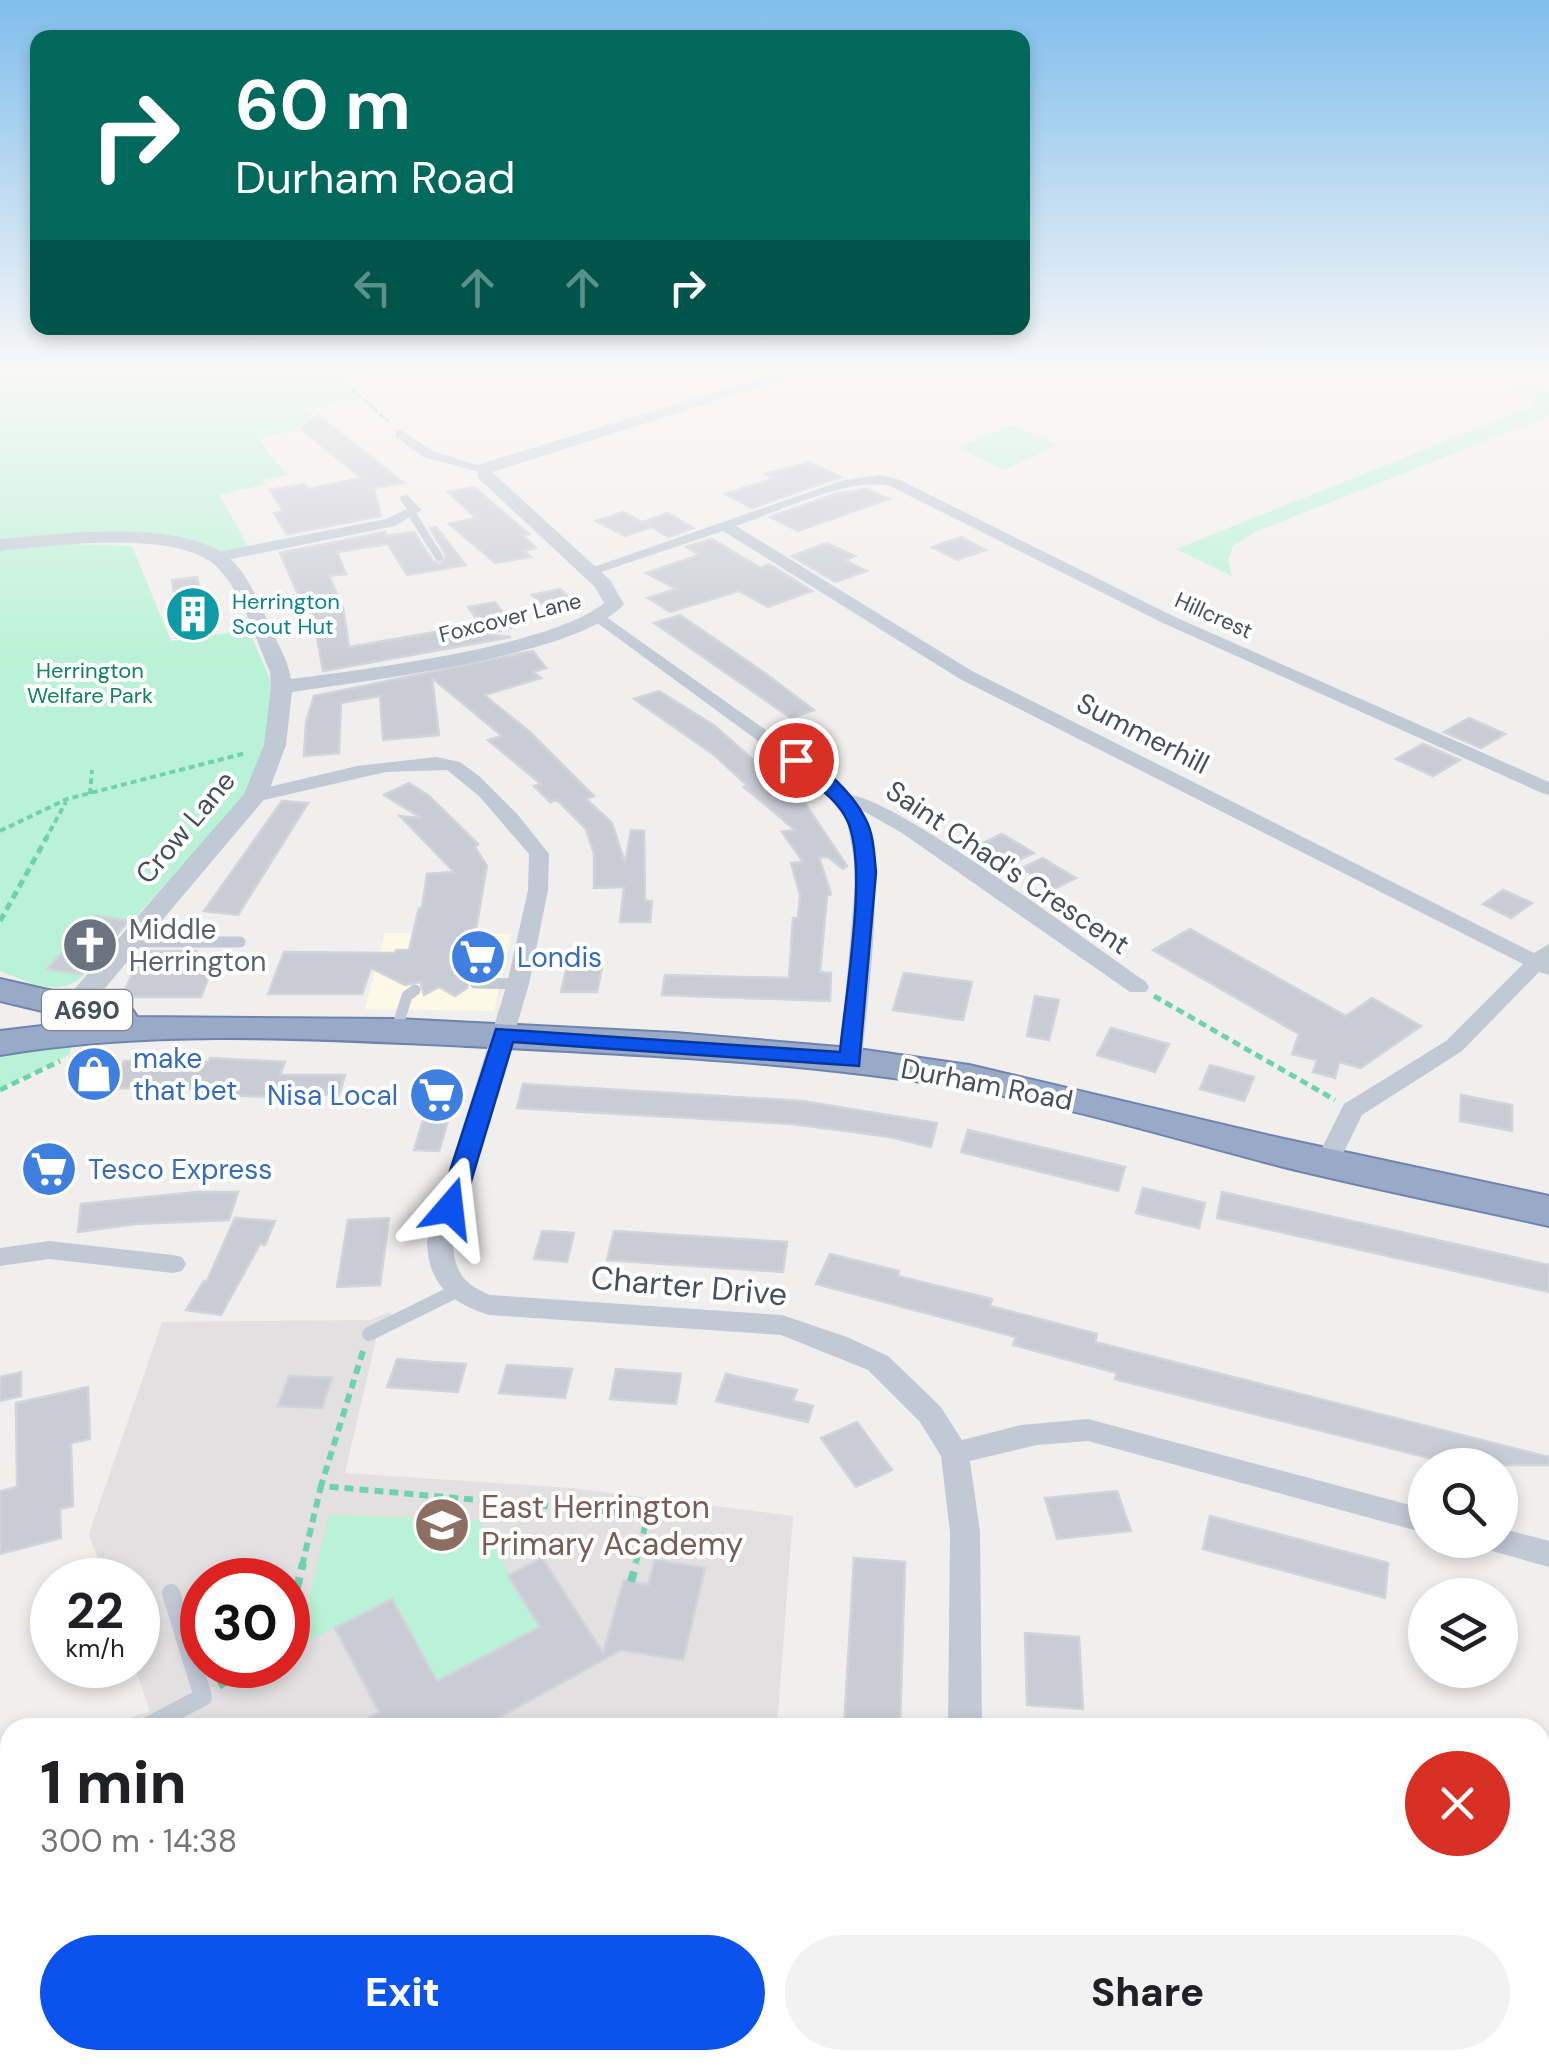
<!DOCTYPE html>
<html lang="en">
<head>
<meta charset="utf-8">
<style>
  :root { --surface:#fff; --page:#f2f2f2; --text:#202124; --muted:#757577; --accent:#0c53ed }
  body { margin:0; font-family:"DM Sans",sans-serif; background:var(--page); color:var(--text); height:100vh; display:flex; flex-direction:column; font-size:38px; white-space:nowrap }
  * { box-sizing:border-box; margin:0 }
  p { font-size:32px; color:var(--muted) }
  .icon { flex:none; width:55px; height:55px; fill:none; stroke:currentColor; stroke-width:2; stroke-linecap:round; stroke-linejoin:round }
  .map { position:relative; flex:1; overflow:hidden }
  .side { position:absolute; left:0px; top:1718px; width:1550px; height:352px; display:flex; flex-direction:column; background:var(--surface); border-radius:30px 30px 0 0; box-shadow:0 5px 15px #0003 }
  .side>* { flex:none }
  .top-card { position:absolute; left:30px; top:30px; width:1000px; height:305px; border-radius:20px; box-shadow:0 5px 15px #0003; background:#00695c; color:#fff; overflow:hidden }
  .controls { position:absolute; left:1408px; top:1448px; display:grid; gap:20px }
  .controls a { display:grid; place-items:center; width:110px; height:110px; border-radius:50%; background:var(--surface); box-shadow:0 5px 15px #0003; font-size:50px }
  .speed { position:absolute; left:30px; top:1558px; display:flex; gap:20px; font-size:50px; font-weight:700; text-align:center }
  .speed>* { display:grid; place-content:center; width:130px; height:130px; border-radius:50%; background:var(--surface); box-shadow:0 5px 15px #0003; line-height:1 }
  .speed small { font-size:25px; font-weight:400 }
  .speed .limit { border:15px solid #d22; background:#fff; color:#111 }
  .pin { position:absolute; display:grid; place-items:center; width:85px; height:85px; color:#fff; margin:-42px; border:5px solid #fff; border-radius:50%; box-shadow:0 2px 10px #0007 }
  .me { position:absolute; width:110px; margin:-55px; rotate:17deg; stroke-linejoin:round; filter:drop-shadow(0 0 8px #0008) }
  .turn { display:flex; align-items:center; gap:35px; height:210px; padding:0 40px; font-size:45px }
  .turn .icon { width:130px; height:130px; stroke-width:2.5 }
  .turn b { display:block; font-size:70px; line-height:85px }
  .lanes { display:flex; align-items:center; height:95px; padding:0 40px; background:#0003; justify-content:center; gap:50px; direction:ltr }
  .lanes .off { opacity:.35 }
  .round { display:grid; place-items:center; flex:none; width:105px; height:105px; border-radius:52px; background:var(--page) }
  .headline { display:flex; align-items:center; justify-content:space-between; height:170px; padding:0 40px }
  h1 { font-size:60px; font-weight:800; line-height:75px }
  .button { display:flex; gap:20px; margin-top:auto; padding:20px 40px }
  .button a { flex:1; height:115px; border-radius:60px; background:var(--accent); color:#fff; font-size:40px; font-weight:800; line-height:115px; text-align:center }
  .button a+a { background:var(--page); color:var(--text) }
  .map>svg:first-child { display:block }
  .commercial { fill:#fdf9e6 }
  .education { fill:#e2e0e0; fill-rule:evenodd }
  .green { fill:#b9f2d6 }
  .building { fill:#caccd5; stroke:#d2d3db; stroke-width:2.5 }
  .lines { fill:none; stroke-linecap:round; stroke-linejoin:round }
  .trunk-casing { stroke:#6e84ad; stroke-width:4 }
  .path-far4 { stroke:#6fd2ae; stroke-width:2.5; stroke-dasharray:5 2.5; stroke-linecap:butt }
  .path-far3 { stroke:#6fd2ae; stroke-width:4; stroke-dasharray:6 4; stroke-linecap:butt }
  .path-far2 { stroke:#6fd2ae; stroke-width:5; stroke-dasharray:8 5; stroke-linecap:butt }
  .path-far1 { stroke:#6fd2ae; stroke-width:6; stroke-dasharray:9 6; stroke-linecap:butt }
  .path { stroke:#6fd2ae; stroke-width:8; stroke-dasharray:11 8; stroke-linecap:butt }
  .service-far3 { stroke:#c1c9d5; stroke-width:8 }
  .service-far2 { stroke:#c1c9d5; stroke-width:11 }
  .service-far1 { stroke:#c1c9d5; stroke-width:14 }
  .service { stroke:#c1c9d5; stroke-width:18 }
  .minor { fill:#c1c9d5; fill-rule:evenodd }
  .tertiary { fill:#c1c9d5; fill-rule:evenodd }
  .trunk { fill:#98aac8; fill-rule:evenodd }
  .route { fill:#0c53ed; stroke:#08369a; stroke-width:2.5 }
  .labels { text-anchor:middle; stroke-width:8; stroke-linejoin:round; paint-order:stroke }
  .far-culture-label { font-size:22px; fill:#0d838f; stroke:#fff; text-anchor:start }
  .far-street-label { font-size:22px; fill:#454f5d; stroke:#fff }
  .far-park-label { font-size:22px; fill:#108458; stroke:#fff }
  .shield { fill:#fff; stroke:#7d848e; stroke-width:2.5 }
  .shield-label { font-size:25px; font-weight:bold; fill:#454f5d }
  .street-label { font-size:28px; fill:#454f5d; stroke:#fff }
  .worship-label { font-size:28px; fill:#5b616d; stroke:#fff; text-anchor:start }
  .shop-label { font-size:28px; fill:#366cbe; stroke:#fff; text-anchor:start }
  .near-street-label { font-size:32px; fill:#454f5d; stroke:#fff }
  .near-education-label { font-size:32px; fill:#785e54; stroke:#fff; text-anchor:start }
</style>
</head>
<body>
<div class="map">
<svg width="1549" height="2069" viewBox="0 0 1549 2069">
  <rect width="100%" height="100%" fill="#f1efee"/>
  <path class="commercial" d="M385 933 511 934 494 1011 365 1009Z"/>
  <g class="education">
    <path d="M390 1312 395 1319 377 1335 345 1473 571 1488 793 1516 777 1727H103L150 1711 134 1665H138V1580H105L89 1534 162 1322 369 1320ZM202 1580H288V1665H202Z"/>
    <path d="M10 1759V2060H751V2069H0V1763Z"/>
  </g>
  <g class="green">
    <path d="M0 374H335L362 398 307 409 313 417 292 431 262 437 261 443 287 475 263 480 267 484 220 495 249 549 217 557 151 541 0 545Z"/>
    <path d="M1526 385 1549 392V416L1255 532 1233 546 1228 560 1232 576 1176 549 1531 407 1532 400 1514 389Z"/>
    <path d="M1012 425 1057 445 1005 470 957 448Z"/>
    <path d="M70 544 132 546 171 641 249 630 274 689 266 746 250 790 132 921 96 916 48 968 84 975C59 999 29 982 0 971V550Z"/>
    <path d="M73 1041 69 1055 0 1089V1056L18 1049Z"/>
    <path d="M329 1515 479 1520 540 1627 437 1681 392 1599 297 1647Z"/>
    <path d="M225 2060H481L485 2069H209Z"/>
  </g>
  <g class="building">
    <path d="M318 415 404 483 374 488 381 516 287 534 274 513 283 511 270 490 304 484 309 489 361 478 301 429Z"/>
    <path d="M808 462 841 477 752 508 725 494 774 478 765 474Z"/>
    <path d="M474 487 529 534 523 535 536 548 524 551 531 557 495 563 449 524 476 518 448 492Z"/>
    <path d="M866 489 889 499 798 531 770 517 835 494Z"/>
    <path d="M623 512 652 527 625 536 596 521Z"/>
    <path d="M668 513 693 528 669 537 643 522Z"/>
    <path d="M436 527 466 565 407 575 388 544 337 552 346 574 329 576 343 607 349 647 447 630 511 637 323 671 312 609 305 611 280 553 385 532 386 536 414 532 433 561 440 564 446 556 430 528Z"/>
    <path d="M961 537 986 550 957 560 932 547Z"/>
    <path d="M712 539 761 568 769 564 812 591 768 607 739 591 670 612 648 598 676 589 646 573 699 555 686 547Z"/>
    <path d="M826 543 855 556 845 560 867 571 835 582 792 556Z"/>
    <path d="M197 577 201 595 206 594 212 629 180 634 172 580Z"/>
    <path d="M560 589 582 609 556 616 532 595Z"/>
    <path d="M495 602 514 627 488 634 468 607Z"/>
    <path d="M680 615 766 674 814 710 791 718 654 623Z"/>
    <path d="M533 651 546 668 533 672 541 678 484 695 530 732 594 796 586 799 612 823 625 863 631 830 644 831 645 901H652L650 922H620L624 887 594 888V854L586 829 557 800 550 802 534 786 541 784 488 740 502 736 432 678 439 735 383 740 380 696 341 703 339 753 304 756 306 722 314 696Z"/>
    <path d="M659 691 715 726 775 779 798 793 847 866 843 869 828 857H819L831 894 827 896 820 972 831 973 830 1001 662 995 665 975 789 978 793 918H798L800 895 791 863 803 862 782 832 795 830 744 787 748 786 714 755 634 699Z"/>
    <path d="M1469 718 1505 734 1481 748 1444 732Z"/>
    <path d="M1423 744 1460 760 1433 776 1396 759Z"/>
    <path d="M409 783 429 796 478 844 475 847 487 866 472 952H491L487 974 470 975 467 988 455 996 439 987 424 995 420 982 405 985 371 968 362 994H268L284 952 395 953 396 950H409L419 908H422L427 874 454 872 400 816 421 818 384 795Z"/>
    <path d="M282 801 308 803 238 915 204 911Z"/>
    <path d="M1002 834 1034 853 1012 863 981 844Z"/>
    <path d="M1043 858 1059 868 1076 878 1054 889 1022 868Z"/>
    <path d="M1503 890 1532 903 1511 918 1483 904Z"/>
    <path d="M96 916 129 921 82 974 47 969Z"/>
    <path d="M1190 929 1346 1016 1372 998 1421 1026 1361 1068 1339 1062 1335 1078 1313 1072 1317 1060 1292 1054 1299 1034 1153 950Z"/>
    <path d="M142 951H196L189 969H212L201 997H122Z"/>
    <path d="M567 966 602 967 597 992H561Z"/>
    <path d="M904 973 972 982 963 1020 893 1010Z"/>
    <path d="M1035 996 1059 1000 1049 1040 1027 1036Z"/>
    <path d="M1111 1028 1169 1044 1155 1072 1097 1055Z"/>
    <path d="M210 1058 285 1062 280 1075H345L339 1095 272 1094 271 1097 194 1094 196 1089 112 1088 124 1061 208 1062Z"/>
    <path d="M1210 1065 1254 1077 1244 1101 1200 1089Z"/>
    <path d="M429 1077H455L443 1113H418Z"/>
    <path d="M523 1084 802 1101 937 1123 931 1147 890 1137 793 1124 517 1108Z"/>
    <path d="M1461 1095 1512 1105V1131L1460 1121Z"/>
    <path d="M425 1114H450L439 1151 414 1150Z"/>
    <path d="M968 1130 1125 1167 1118 1191 961 1152Z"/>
    <path d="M1143 1188 1205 1203 1199 1228 1136 1213Z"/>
    <path d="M197 1192H238L229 1220 135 1224 78 1232 81 1204Z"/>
    <path d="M1222 1192 1549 1265V1292L1217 1218Z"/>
    <path d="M235 1218 275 1221 265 1245 260 1244 221 1315 186 1310 204 1281H207Z"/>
    <path d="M389 1218 380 1285 337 1287 348 1220Z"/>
    <path d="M542 1231 574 1233 567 1262 534 1259Z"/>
    <path d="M614 1231 787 1242 783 1272 607 1260Z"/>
    <path d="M830 1254 899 1271 897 1276 992 1299 990 1306 1097 1334 1095 1342 1549 1457V1465H1457L1115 1379 1117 1373 1013 1345 1016 1337 816 1284Z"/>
    <path d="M397 1359 432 1362 466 1364 458 1392 387 1387Z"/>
    <path d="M507 1365 572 1369 565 1398 499 1393Z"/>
    <path d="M616 1369 681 1374 676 1404 610 1399Z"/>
    <path d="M21 1372V1396L0 1401V1377Z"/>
    <path d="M726 1374 797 1390 793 1401 813 1406 808 1422 716 1401Z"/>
    <path d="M289 1376 332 1378 322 1408 278 1406Z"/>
    <path d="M88 1387 90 1439 71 1443 73 1506 60 1509 61 1538 0 1554V1491L17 1487 16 1403Z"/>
    <path d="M857 1422 892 1470 856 1487 821 1438Z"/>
    <path d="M1117 1491 1131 1531 1057 1539 1045 1498Z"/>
    <path d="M1210 1516 1388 1563 1385 1598 1203 1549Z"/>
    <path d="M542 1558 603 1653 624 1580 648 1585 655 1560 705 1568 683 1660 621 1650 480 1728H351L379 1712 335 1628 392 1599 437 1681 540 1627 508 1576Z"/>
    <path d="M854 1558 905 1562 900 1728H844Z"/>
    <path d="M1025 1633 1079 1637 1083 1709 1027 1705Z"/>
  </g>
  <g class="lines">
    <g class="trunk-casing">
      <path id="trunk" d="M0 979 132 1009 137 1017 396 1019 675 1033 851 1048 969 1065 1284 1139 1549 1196V1226C1459 1206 1369 1188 1280 1166 1176 1139 1072 1107 966 1089 795 1060 621 1054 448 1045 300 1038 147 1030 0 1055V1031L84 1021 0 1001Z"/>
    </g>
    <path class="path-far4" d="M335 374 389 422"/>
    <g class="path-far3">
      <path d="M90 794 92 770"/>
      <path d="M0 831 67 799 246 753"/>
      <path d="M45 840 66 802"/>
    </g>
    <g class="path-far2">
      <path d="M0 921 47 837"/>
      <path d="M1154 996 1335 1100"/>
      <path d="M0 1090 60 1061"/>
    </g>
    <g class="path-far1">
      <path d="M363 1351 321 1486 648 1515 635 1566"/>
      <path d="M302 1566 321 1486"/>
    </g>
    <g class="path">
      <path d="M631 1582 636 1563"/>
      <path d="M288 1625 303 1563"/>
      <path d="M219 1686 249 1665"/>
      <path d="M0 1869 10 1874"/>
      <path d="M0 1942 10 1934"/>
    </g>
    <path class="service-far3" d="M412 514 439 557"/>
    <g class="service-far2">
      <path d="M133 942H240"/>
      <path d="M475 983 518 984"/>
      <path d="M396 1031 407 996 415 990"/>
    </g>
    <path class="service-far1" d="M369 1334 456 1291"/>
    <g class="service">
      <path d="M144 1728 203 1697 171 1593"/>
      <path d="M0 1816 10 1811"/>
    </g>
    <g class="minor">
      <path d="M401 430 433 451 490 469 483 473 423 457 396 437V431Z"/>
      <path d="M880 475 900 480 1175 617 1549 782V795L1542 793 1163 623 890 486C851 476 775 513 736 526L972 671 1534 953 1549 944V975L1539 972 1462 1051 1362 1115 1336 1168H1318L1315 1162 1344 1104 1446 1041 1523 964 960 679 723 531 595 574 582 571 844 480Z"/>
      <path d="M406 494 422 510 395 526 217 562 209 557 217 552 386 519 407 509 399 498Z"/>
      <path d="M602 614 835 779 848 795C893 795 1096 948 1146 982L1149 987 1146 992H1130L902 833 858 808C891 848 866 1005 862 1060L851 1067 843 1065 840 1060 856 872 847 820 821 787 596 622 594 619Z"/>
      <path d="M436 757 460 762 479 776 519 816 549 854 548 890 529 984 453 1242C454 1271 463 1284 490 1295L782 1315 847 1337 888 1356 940 1406 962 1440 1021 1425 1088 1419 1425 1509V1533L1088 1441 1037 1445 970 1461 980 1532 982 1728H948L950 1532 941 1456 920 1422 868 1370 781 1335 489 1315C451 1303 428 1284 427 1242L507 984 528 890 529 854 479 796 447 770 386 772 255 802 246 796 248 792 357 766Z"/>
      <path d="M49 1241 173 1255 182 1257 186 1264 182 1271 173 1273 49 1259 0 1266V1248Z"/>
      <path d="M1500 1528 1549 1541V1567L1485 1549 1481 1540H1500Z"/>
      <path d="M1540 1880 1549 1884V1927L1540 1923Z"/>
      <rect x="944" y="2060" width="38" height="9"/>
    </g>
    <path class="tertiary" d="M775 374H800L492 472 610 580 624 604C580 656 363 681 292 692L286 745 267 796 84 1013H64L61 1007 64 1001 244 794 264 745 271 687 270 672C255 639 244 595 218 568 179 528 53 546 0 551V539C59 534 179 518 228 557 247 572 258 601 268 622 276 640 288 660 291 679 365 669 550 647 604 603L595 587 478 478 477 465Z"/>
    <use href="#trunk" class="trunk"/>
  </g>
  <linearGradient id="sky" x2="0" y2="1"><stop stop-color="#80beec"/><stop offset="0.56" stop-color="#f9f8f7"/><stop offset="1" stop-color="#f9f8f7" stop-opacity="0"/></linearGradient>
  <rect width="1549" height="664" fill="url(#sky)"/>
  <path class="route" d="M796 754C822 763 852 793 865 818 874 834 874 855 876 872L859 1066 513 1042 463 1208 459 1214H442L438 1208 496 1029 840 1052C845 998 869 865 847 820 834 793 805 781 786 760Z"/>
  <defs>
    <g id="building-disc" transform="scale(2.875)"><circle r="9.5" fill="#0f9aa8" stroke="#fff"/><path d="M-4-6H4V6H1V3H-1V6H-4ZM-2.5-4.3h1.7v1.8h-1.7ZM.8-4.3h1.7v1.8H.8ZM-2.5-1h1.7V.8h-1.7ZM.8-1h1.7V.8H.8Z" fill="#fff"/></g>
    <g id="church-disc" transform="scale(2.875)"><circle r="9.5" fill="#6b7280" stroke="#fff"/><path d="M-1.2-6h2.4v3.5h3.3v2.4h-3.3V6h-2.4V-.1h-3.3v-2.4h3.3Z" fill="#fff"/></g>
    <g id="supermarket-disc" transform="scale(2.875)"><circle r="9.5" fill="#3f7fe0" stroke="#fff"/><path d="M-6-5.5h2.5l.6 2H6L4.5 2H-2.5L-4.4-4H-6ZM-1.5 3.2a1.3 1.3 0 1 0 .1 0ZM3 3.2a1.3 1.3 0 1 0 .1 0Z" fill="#fff"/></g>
    <g id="shop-disc" transform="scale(2.875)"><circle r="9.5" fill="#3f7fe0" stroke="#fff"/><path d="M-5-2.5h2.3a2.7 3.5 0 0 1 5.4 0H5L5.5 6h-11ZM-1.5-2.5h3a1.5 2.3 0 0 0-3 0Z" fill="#fff"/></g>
    <g id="school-disc" transform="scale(2.875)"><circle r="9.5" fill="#8d6e63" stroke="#fff"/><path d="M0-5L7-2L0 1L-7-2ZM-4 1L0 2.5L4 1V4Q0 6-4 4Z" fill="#fff"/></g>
  </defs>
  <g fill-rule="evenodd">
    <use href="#building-disc" x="193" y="614"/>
    <use href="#church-disc" x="90" y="945"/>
    <use href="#supermarket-disc" x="478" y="957"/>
    <use href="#shop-disc" x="94" y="1074"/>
    <use href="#supermarket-disc" x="437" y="1095"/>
    <use href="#supermarket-disc" x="49" y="1169"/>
    <use href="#school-disc" x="442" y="1525"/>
  </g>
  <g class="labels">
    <g class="far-culture-label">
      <text x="232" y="609">Herrington<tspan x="232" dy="25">Scout Hut</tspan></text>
    </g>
    <g class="far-street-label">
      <text transform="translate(1214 615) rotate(24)" y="8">Hillcrest</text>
      <text transform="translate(510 617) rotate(-14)" y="8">Foxcover Lane</text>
    </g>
    <g class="far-park-label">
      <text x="90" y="678">Herrington<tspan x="90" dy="25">Welfare Park</tspan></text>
    </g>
    <rect class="shield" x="42" y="990" width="90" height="40" rx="8"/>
    <g class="shield-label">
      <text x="87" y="1019">A690</text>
    </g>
    <g class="street-label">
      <text transform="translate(1143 733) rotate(27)" y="10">Summerhill</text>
      <text transform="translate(185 827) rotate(-50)" y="10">Crow Lane</text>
      <text transform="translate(1008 867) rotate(34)" y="10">Saint Chad's Crescent</text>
      <text transform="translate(987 1084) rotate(11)" y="10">Durham Road</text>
    </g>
    <g class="worship-label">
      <text x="129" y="939">Middle<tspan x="129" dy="32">Herrington</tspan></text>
    </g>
    <g class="shop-label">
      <text x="517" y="967">Londis</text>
      <text x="133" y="1068">make<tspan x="133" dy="32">that bet</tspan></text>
      <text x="398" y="1105" text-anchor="end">Nisa Local</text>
      <text x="88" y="1179">Tesco Express</text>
    </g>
    <g class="near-street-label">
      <text transform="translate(689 1286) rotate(5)" y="11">Charter Drive</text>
    </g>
    <g class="near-education-label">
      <text x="481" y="1518">East Herrington<tspan x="481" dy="37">Primary Academy</tspan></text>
    </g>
  </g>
</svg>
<div class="controls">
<a><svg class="icon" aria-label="search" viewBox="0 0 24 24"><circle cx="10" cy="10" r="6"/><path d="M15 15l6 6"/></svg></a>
<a><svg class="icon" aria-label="layers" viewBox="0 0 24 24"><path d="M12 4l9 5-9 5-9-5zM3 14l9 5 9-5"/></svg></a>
</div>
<div class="speed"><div>22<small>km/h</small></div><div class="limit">30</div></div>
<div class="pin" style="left:796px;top:760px;background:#d93025"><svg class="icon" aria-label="arrive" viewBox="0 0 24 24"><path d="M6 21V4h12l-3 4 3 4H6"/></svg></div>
<svg class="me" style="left:450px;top:1208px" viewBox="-20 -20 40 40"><path d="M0-17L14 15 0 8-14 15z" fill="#0c53ed" stroke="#fff" stroke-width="4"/></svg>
<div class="top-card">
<div class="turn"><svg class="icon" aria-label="right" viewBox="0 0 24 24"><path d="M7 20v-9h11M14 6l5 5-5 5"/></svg><div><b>60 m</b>Durham Road</div></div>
<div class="lanes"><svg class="icon off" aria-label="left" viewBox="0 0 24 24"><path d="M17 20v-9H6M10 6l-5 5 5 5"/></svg><svg class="icon off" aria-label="ahead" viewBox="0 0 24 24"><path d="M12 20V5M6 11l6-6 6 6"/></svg><svg class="icon off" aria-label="ahead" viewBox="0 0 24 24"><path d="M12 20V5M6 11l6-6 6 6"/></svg><svg class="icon" aria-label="right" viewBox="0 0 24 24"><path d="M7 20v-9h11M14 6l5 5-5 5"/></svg></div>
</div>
<section class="side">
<div class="headline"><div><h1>1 min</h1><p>300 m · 14:38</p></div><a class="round" style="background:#d93025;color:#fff"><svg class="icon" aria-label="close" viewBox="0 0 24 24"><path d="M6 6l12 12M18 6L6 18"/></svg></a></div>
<div class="button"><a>Exit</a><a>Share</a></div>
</section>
</div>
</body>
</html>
